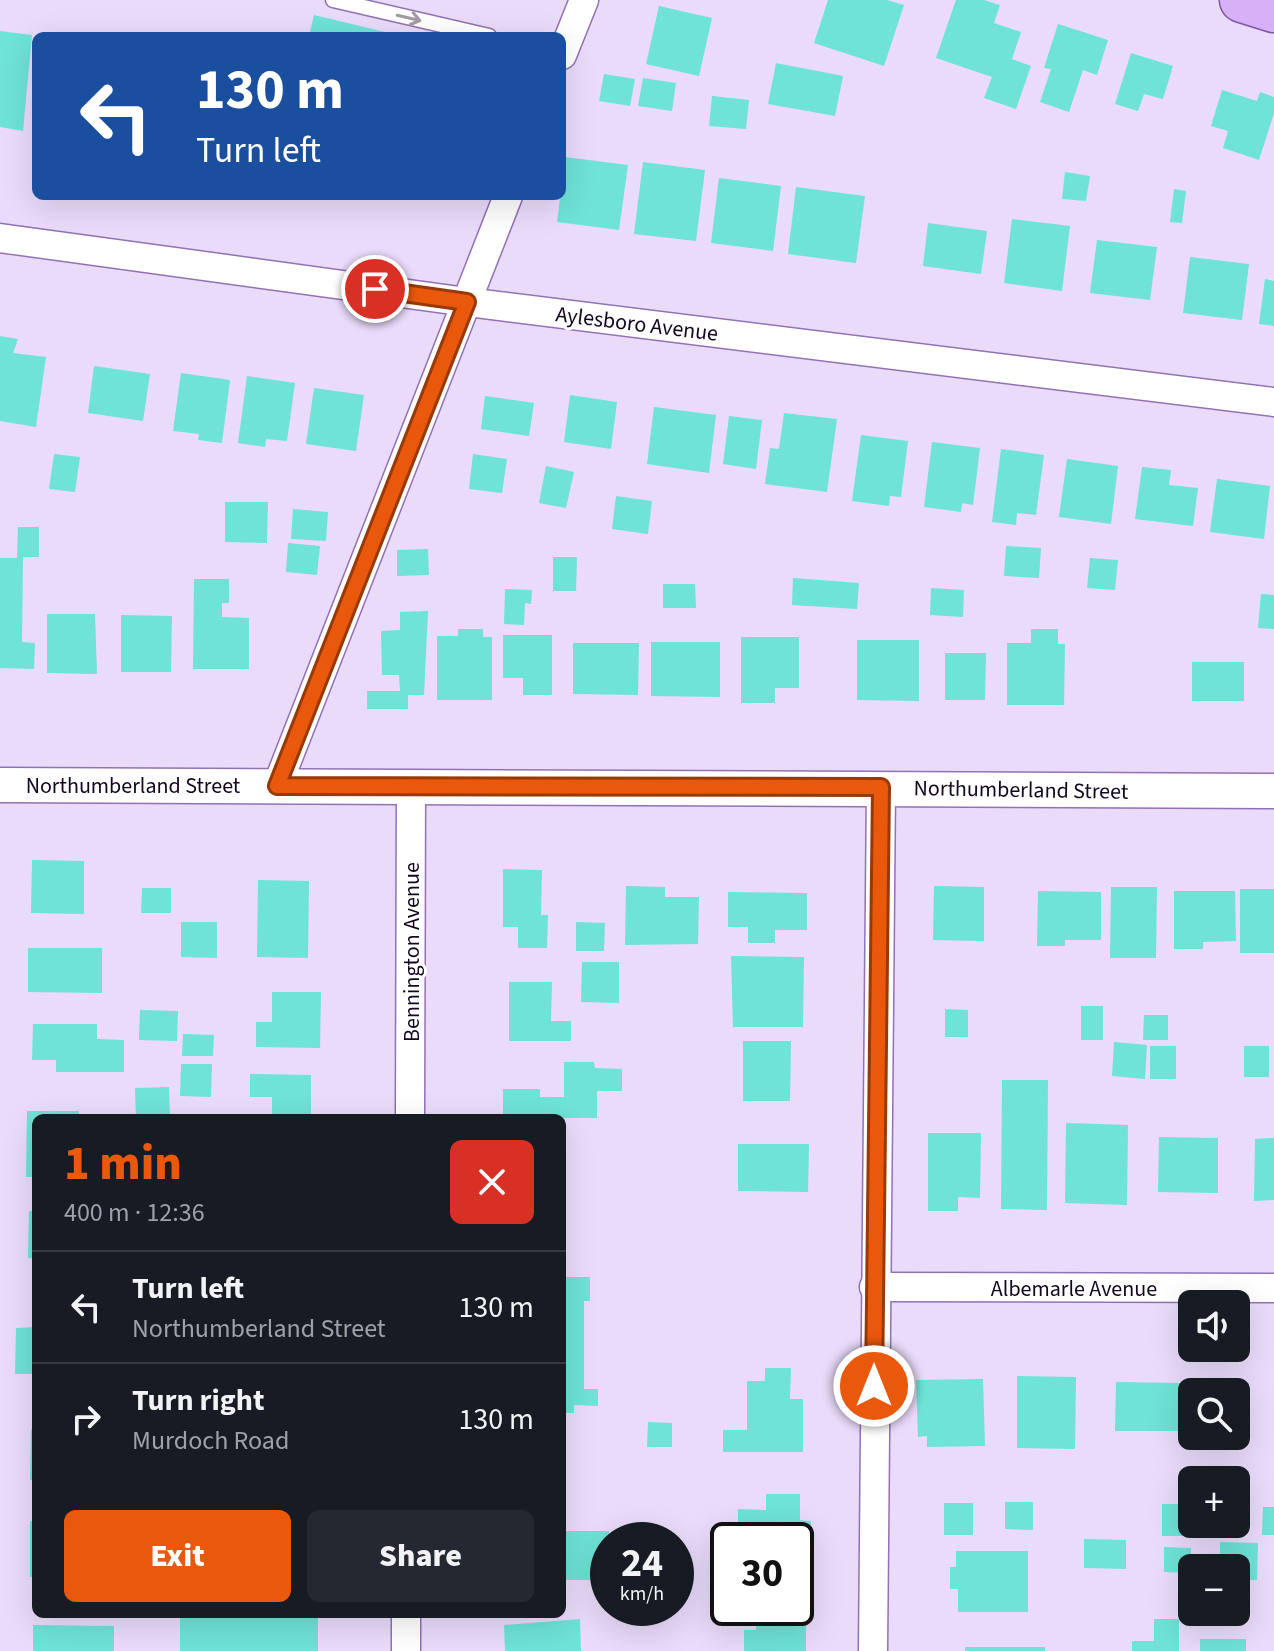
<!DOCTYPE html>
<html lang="en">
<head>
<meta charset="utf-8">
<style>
  :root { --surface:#171b24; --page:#242831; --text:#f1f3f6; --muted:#9ea1a6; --line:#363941; --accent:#ea580c }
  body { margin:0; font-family:"Source Sans 3",sans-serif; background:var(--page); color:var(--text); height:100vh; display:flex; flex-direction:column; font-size:30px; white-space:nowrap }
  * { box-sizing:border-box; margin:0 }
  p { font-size:26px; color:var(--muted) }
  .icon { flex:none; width:44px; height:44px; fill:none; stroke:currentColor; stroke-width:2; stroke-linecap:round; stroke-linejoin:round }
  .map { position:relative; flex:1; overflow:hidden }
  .panel { position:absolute; left:32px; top:1114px; width:534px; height:504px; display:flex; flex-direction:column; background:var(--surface); border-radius:12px; box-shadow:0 8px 32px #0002 }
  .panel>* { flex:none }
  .hud { position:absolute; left:32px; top:32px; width:534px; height:168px; border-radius:12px; box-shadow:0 8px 32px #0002; background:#1a4fa0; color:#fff; overflow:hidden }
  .buttons { position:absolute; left:1178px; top:1290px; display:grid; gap:16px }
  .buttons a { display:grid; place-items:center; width:72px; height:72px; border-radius:12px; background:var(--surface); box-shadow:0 8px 32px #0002; font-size:40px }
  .speed { position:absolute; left:590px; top:1522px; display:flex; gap:16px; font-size:40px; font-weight:700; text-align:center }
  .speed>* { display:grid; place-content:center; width:104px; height:104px; border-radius:50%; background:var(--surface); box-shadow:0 8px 32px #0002; line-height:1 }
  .speed small { font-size:20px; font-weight:400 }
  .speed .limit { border:4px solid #111; border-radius:12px; background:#fff; color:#111 }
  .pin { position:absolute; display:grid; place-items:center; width:68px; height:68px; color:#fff; margin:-34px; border:4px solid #fff; border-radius:50%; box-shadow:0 2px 8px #0007 }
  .me { position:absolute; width:88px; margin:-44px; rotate:0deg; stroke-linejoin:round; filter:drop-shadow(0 0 6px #0008) }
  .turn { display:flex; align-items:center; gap:28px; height:168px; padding:0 32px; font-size:36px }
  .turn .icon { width:104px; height:104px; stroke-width:2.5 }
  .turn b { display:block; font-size:56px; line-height:68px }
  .round { display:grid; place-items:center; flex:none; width:84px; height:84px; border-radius:12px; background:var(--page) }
  .overview { display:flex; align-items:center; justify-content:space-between; height:136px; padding:0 32px }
  h1 { font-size:48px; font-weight:800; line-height:60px; color:var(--accent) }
  .primary-button { display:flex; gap:16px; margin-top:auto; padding:16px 32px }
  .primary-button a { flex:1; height:92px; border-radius:12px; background:var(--accent); color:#fff; font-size:32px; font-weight:800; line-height:92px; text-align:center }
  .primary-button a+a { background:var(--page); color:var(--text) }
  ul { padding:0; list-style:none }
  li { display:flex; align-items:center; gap:24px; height:112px; padding:0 32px; border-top:2px solid var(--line) }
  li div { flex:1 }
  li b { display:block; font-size:30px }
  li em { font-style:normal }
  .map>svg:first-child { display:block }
  .building { fill:#6ee3d6 }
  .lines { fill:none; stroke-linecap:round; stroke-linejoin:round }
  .service-casing { stroke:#9271b6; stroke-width:17 }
  .minor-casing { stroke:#9271b6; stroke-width:31 }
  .tertiary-casing { stroke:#9271b6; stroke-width:37 }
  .primary-casing { stroke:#7f55a8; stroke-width:47 }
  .service { stroke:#fff; stroke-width:14 }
  .minor { stroke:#fff; stroke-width:28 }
  .tertiary { stroke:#fff; stroke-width:34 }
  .primary { stroke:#d5b2f7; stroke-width:44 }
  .oneway { stroke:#a19ba5 }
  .route-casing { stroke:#983908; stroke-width:20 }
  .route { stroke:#ea580c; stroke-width:14 }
  .labels { text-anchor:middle; stroke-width:6; stroke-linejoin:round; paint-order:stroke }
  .street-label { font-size:22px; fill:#13061f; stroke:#fff }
</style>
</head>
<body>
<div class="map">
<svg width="1274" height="1651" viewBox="0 0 1274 1651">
  <rect width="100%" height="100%" fill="#e9dbf9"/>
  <g class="building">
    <path d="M828 0H887L904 5 884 66 814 43Z"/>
    <path d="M956 0H984L1000 5 994 23 1021 32 1012 59 1031 66 1016 109 984 98 992 77 936 58Z"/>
    <path d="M659 6 712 18 699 76 646 64Z"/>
    <path d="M314 15 389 33V36H309Z"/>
    <path d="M1058 24 1108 40 1097 75 1083 70 1069 112 1040 102 1051 69 1044 68Z"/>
    <path d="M0 31 32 35 23 131 0 127Z"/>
    <path d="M1131 53 1173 66 1163 99 1144 94 1138 111 1115 104Z"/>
    <path d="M776 63 843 76 835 116 768 104Z"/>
    <path d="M604 74 635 79 630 106 599 101Z"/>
    <path d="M643 78 676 83 672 111 638 106Z"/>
    <path d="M1222 90 1257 101 1260 92 1274 97V113L1259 160 1223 148 1228 131 1211 126Z"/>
    <path d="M712 96 749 100 746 129 709 126Z"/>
    <path d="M565 157 628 165 619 230 557 222Z"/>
    <path d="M643 162 705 170 696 241 634 234Z"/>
    <path d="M1065 172 1090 176 1086 201 1062 199Z"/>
    <path d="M719 178 781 186 773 251 711 243Z"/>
    <path d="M796 187 865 196 856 263 788 254Z"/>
    <path d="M1174 189 1186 191 1182 223 1170 222Z"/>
    <path d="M1012 219 1070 226 1062 291 1004 283Z"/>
    <path d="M928 223 987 231 981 274 923 266Z"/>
    <path d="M1097 240 1157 247 1150 300 1090 293Z"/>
    <path d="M1190 257 1249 264 1242 320 1183 313Z"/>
    <path d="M1265 279 1274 281V326L1259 324Z"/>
    <path d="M0 336 18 339 13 353 46 357 36 427 0 421Z"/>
    <path d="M94 366 150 374 143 421 88 413Z"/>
    <path d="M181 373 230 380 222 443 198 440 199 434 173 431Z"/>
    <path d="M247 376 295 383 287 441 266 439 265 447 238 443Z"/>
    <path d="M314 388 364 395 356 451 306 444Z"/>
    <path d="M570 395 617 402 611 449 564 442Z"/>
    <path d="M485 396 534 403 529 436 481 429Z"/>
    <path d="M654 407 716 415 709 473 647 464Z"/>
    <path d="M784 413 837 419 827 492 765 484 770 448 779 449Z"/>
    <path d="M729 416 762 420 756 469 723 464Z"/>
    <path d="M861 435 908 441 901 497 890 496 889 506 852 501Z"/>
    <path d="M932 442 980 448 973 505 962 503 961 512 924 507Z"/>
    <path d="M1001 449 1044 455 1036 515 1017 513 1016 525 992 522Z"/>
    <path d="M54 454 80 457 75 492 49 489Z"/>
    <path d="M473 454 507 459 502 493 469 489Z"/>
    <path d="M1067 459 1118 466 1111 524 1059 517Z"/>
    <path d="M546 466 574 472 566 508 539 503Z"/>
    <path d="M1142 467 1171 470 1169 485 1198 488 1193 526 1135 519Z"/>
    <path d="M1217 479 1270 486 1264 539 1210 532Z"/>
    <path d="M616 496 652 501 648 534 612 529Z"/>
    <path d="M225 502H268L267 543 225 542Z"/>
    <path d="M293 509 328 512 326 541 291 539Z"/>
    <path d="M18 527H39V557H23L22 642 35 643 34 669 0 668V558H17Z"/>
    <path d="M288 543 320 546 317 575 286 572Z"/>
    <path d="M1006 546 1041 548 1039 578 1004 576Z"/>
    <path d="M428 549 429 575 397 576V550Z"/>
    <path d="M553 557H577L576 591H553Z"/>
    <path d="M1090 558 1118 560 1115 590 1087 588Z"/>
    <path d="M793 578 859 583 857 609 792 605Z"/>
    <path d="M194 579H229V603H222V617L249 618V669H193Z"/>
    <path d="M663 584H695L696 608H663Z"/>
    <path d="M931 588 964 590 963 617 930 615Z"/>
    <path d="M505 589 532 590 531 604 525 603 524 625 504 624Z"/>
    <path d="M1261 594 1274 595V629L1258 628Z"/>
    <path d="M428 611 424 695H408V709H367V691H400L399 675H382L381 631 400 630V612Z"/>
    <path d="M47 614H95L97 674 47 673Z"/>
    <path d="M121 615 172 616 171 672H121Z"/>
    <path d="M458 629H483V637H492V700H437V636H458Z"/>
    <path d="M1031 629H1058V644H1065L1064 705H1007V643H1031Z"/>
    <path d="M503 635H552V695H523V678H503Z"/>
    <path d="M741 637H799V688H775V703H741Z"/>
    <path d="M857 640H919V701L857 700Z"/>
    <path d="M651 642H720V697L651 696Z"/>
    <path d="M573 643H639L638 695 573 694Z"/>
    <path d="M945 653H986L985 700H945Z"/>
    <rect x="1192" y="662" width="52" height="39"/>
    <path d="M32 860 84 861V914L31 913Z"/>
    <path d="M503 869 542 870 541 915H548L547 948H518V927H503Z"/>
    <path d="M258 880 309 881 308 958 257 957Z"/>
    <path d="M626 886 665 887V897H699L698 944 625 945Z"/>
    <path d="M934 886 984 887V941L933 940Z"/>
    <path d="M1111 887H1157L1156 958H1110Z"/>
    <path d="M142 888H171V913H141Z"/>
    <rect x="1240" y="889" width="34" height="64"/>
    <path d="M1038 891 1101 892V940H1065V946H1037Z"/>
    <path d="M1174 891H1235L1236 941 1203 942V949H1174Z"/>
    <path d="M728 892 807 893V930H775V943H748V927H728Z"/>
    <path d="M181 922H217V958L181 957Z"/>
    <path d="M576 922 605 923 604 951H576Z"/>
    <path d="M28 948H102V993L28 992Z"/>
    <path d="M731 956 804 957 803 1027H733Z"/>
    <path d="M582 962H619V1003L581 1002Z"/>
    <path d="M509 982H552L551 1021H571V1041H509Z"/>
    <path d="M272 992H321L320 1048 256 1047V1022H272Z"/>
    <rect x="1081" y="1006" width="22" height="34"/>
    <path d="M945 1009 968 1010V1037H945Z"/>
    <path d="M140 1010 178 1011 177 1041 139 1040Z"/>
    <path d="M1144 1015H1168V1040H1143Z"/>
    <path d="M33 1024H97V1039L124 1040V1072H56V1060H32Z"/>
    <path d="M183 1034 214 1035 213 1056H182Z"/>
    <path d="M743 1041H791L790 1101H743Z"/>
    <path d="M1114 1042 1147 1045 1145 1079 1112 1076Z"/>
    <rect x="1150" y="1046" width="26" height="33"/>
    <rect x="1244" y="1046" width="25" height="31"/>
    <path d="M564 1062H594L595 1068 622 1069V1091H597V1118H503V1089H540V1097H564Z"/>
    <path d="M181 1064H212L211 1097 180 1096Z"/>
    <path d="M250 1074 311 1075V1118H272V1097H250Z"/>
    <path d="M1002 1080H1048L1047 1210 1001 1209Z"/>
    <path d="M169 1087 170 1118H136L135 1088Z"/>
    <path d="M27 1111H79V1118H36V1177H26Z"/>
    <path d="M1066 1123 1128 1125 1127 1205 1065 1203Z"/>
    <path d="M928 1133H981L980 1198 958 1197V1211H928Z"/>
    <path d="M1159 1137 1218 1138V1193L1158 1192Z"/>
    <path d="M1274 1138V1200L1254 1201 1255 1139Z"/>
    <path d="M738 1144H809L808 1192 738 1191Z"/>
    <path d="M29 1211H36V1258H28Z"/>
    <path d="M562 1277H590V1301H584V1389H598V1406L574 1405V1413H562Z"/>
    <path d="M36 1327V1374H15L16 1328Z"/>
    <path d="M765 1368H791L790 1399H803V1452H723V1430H747V1381H765Z"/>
    <path d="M1017 1376 1076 1377 1075 1449 1017 1448Z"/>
    <path d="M983 1379 985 1446 927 1447V1436L918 1437 916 1380Z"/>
    <path d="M1116 1382 1180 1383V1431H1115Z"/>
    <path d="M1195 1384H1249L1248 1425H1236V1392H1195Z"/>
    <path d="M648 1422 672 1423V1447H647Z"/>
    <path d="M31 1429H36V1480H30Z"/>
    <path d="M766 1494H800V1520L811 1521V1549H802L801 1561H796V1540H738V1509L766 1510Z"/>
    <path d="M1005 1502H1033V1530L1005 1529Z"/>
    <rect x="944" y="1503" width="29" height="32"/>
    <path d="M1162 1504H1192L1195 1536H1162Z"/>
    <path d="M1263 1507H1274V1535H1262Z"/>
    <rect x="30" y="1521" width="6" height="56"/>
    <path d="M562 1531H609L608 1580H562Z"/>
    <path d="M1084 1539 1126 1540V1569L1084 1568Z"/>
    <path d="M1220 1542 1258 1543 1257 1580H1236V1568H1220Z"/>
    <path d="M1164 1547 1191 1548V1573L1164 1572Z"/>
    <path d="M956 1551H1028V1612H958V1589H950V1567H956Z"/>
    <rect x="180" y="1614" width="138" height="37"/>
    <path d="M580 1619 581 1651H505L504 1625Z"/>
    <path d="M1154 1619H1179V1651H1132V1641H1154Z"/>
    <path d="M756 1621H806V1651H744V1630H756Z"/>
    <path d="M33 1625 114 1626V1651H33Z"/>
    <rect x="1200" y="1639" width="46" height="12"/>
    <rect x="965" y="1647" width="80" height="4"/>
  </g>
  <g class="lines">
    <g class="service-casing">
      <path id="service" d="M333 0 489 36"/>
    </g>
    <g class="minor-casing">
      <g id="minor">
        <path d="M562 55 584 0"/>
        <path d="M0 238 467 302 1274 402"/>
        <path d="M277 786 508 196"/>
        <path d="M410 1118 411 786"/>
        <path d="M874 1287 1274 1288"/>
        <path d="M406 1651V1614"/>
        <path d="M873 1651 881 787"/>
      </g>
    </g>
    <g class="tertiary-casing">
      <path id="tertiary" d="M0 785 1274 791"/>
    </g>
    <g class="primary-casing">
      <path id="primary" d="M1242 0 1274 10"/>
    </g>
    <use href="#service" class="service"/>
    <use href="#minor" class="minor"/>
    <use href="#tertiary" class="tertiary"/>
    <use href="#primary" class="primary"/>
  </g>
  <defs><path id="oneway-shaft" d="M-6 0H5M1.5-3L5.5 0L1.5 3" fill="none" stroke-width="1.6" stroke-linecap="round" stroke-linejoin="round" transform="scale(2)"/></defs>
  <use class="oneway" href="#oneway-shaft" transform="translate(409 18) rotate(13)"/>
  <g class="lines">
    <g class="route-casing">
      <path id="route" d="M375 289 467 302 277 786 881 787 874 1386"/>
    </g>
    <use href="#route" class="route"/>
  </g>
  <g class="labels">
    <g class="street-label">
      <text transform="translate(637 323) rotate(7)" y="8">Aylesboro Avenue</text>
      <text x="133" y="793">Northumberland Street</text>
      <text transform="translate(1021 789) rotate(1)" y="8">Northumberland Street</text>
      <text transform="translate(411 952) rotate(-90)" y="8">Bennington Avenue</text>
      <text x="1074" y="1296">Albemarle Avenue</text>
    </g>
  </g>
</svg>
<div class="buttons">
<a><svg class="icon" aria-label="sound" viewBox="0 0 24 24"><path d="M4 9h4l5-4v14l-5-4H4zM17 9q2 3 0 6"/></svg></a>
<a><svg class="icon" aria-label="search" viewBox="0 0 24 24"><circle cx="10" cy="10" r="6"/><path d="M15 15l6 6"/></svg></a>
<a>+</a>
<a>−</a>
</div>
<div class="speed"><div>24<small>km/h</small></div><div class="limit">30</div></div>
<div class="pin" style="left:375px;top:289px;background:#d93025"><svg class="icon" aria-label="arrive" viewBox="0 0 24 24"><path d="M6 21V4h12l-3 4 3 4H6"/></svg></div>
<svg class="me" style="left:874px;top:1386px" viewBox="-20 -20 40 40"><circle r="17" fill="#ea580c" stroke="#fff" stroke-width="3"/><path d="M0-11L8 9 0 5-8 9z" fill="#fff"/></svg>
<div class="hud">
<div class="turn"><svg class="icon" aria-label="left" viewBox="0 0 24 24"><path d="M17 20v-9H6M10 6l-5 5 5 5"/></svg><div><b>130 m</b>Turn left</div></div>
</div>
<section class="panel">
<div class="overview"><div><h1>1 min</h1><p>400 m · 12:36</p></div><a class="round" style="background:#d93025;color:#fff"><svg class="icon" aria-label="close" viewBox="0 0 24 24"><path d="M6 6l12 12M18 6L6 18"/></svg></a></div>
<ul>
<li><svg class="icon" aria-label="left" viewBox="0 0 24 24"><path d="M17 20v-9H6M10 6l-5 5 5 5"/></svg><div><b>Turn left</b><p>Northumberland Street</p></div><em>130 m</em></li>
<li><svg class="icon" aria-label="right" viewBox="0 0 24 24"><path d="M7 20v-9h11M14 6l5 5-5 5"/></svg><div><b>Turn right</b><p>Murdoch Road</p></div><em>130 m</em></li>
</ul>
<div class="primary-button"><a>Exit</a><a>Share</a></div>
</section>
</div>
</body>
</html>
